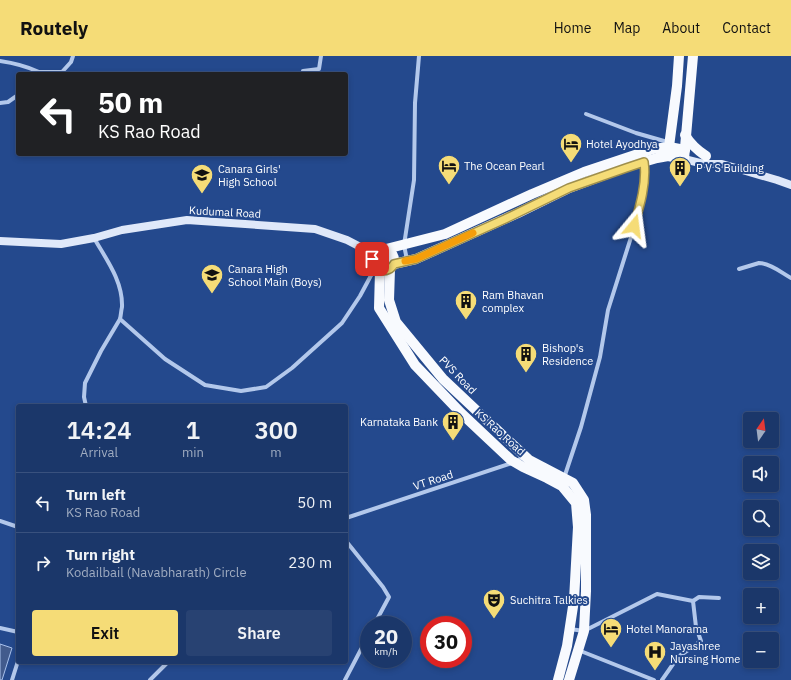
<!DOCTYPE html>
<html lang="en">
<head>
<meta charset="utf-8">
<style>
  :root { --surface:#1b376a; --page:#284272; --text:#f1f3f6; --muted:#a0acc1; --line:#39517e; --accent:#f5dc77 }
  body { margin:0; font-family:"IBM Plex Sans",sans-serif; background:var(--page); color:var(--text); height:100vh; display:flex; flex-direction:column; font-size:15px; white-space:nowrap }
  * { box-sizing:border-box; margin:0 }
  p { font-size:13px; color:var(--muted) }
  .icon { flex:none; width:22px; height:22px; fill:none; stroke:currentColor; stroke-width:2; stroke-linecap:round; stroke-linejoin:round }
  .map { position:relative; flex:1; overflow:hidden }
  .drawer { position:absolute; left:16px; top:348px; width:332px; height:260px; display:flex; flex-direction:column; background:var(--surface); border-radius:4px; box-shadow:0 2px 6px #0003,0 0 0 1px var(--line) }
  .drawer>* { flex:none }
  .hud { position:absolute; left:16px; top:16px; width:332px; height:84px; border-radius:4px; box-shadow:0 2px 6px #0003,0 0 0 1px var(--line); background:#202124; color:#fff; overflow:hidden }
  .needle { width:26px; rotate:14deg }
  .controls { position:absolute; left:743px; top:356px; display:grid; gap:8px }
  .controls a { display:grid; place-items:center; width:36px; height:36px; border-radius:4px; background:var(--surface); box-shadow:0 2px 6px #0003,0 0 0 1px var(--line); font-size:20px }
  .speed { position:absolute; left:360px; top:560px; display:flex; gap:8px; font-size:20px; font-weight:700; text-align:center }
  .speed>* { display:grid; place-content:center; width:52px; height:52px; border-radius:50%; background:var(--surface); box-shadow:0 2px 6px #0003,0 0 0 1px var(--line); line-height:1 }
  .speed small { font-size:10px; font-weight:400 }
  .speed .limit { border:6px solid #d22; background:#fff; color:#111 }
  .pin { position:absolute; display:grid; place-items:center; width:34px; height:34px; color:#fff; margin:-17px; border-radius:8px; box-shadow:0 2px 6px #0006 }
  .me { position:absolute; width:44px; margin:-22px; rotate:16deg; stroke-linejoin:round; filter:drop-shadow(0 0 3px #0008) }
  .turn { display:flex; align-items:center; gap:14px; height:84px; padding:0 16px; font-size:18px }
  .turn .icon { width:52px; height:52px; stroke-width:2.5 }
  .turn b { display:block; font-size:28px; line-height:34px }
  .eta { display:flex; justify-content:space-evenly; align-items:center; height:68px; text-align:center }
  .eta b { font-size:24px; font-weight:600; line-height:28px }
  .cta { display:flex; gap:8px; margin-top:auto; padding:8px 16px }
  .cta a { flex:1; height:46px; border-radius:4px; background:var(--accent); color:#111; font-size:16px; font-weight:600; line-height:46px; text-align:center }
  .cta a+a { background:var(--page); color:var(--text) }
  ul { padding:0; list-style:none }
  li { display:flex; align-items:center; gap:12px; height:60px; padding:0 16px; border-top:1px solid var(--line) }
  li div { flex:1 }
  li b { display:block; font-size:15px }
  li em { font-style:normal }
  header { display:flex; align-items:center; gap:24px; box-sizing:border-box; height:56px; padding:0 20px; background:var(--accent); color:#111 }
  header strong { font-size:19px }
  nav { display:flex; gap:22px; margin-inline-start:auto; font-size:14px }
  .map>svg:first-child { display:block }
  .water { fill:#425b8d; stroke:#a8c1ec }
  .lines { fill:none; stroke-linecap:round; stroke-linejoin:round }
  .street { stroke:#b3c8eb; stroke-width:4 }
  .secondary { stroke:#dfe8f9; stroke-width:8 }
  .primary { stroke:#f8fafe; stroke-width:10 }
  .route-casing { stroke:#9f8f4d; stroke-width:10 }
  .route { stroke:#f5dc77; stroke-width:7 }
  .slow { stroke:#f59e0b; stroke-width:7 }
  .labels { text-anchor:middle; stroke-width:4; stroke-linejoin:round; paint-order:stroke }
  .poi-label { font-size:11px; fill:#fff; stroke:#24498d; text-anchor:start }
  .street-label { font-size:11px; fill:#fff; stroke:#24498d }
</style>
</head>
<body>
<header>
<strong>Routely</strong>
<nav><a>Home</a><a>Map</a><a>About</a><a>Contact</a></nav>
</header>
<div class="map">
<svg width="791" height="624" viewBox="0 0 791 624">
  <rect width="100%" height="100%" fill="#24498d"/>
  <path class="water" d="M0 588 12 592 2 624H0Z"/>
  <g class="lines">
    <g class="street">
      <path d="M0 5C14 7 26 10 39 16"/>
      <path d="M303 15 319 13 321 0"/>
      <path d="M37 18 39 16H62L71 6 73 0"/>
      <path d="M0 47 8 46 18 39"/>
      <path d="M586 58 636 77 664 85"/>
      <path d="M94 182C106 203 123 225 122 251 121 255 121 259 120 263L165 303 205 329 241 335 266 331 292 312 342 267 360 240 375 212"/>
      <path d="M407 204 404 189 414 124 415 47 419 0"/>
      <path d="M739 213 759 207C770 207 782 217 791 222"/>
      <path d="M86 350 84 341 85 327 101 295 120 263"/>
      <path d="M564 422 581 371 600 301 608 254 639 156 646 117 644 106"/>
      <path d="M346 462 515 406 525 400"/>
      <path d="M0 465 18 471"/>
      <path d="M346 485 383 531 389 541 374 569"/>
      <path d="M0 572 18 576"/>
      <path d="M570 573 584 575 657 538 693 545 699 541 719 542"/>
      <path d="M578 594 654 624"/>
      <path d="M12 624 18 605"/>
      <path d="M150 624 168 606"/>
      <path d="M345 624 369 578"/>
      <path d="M662 624 678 601 701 585 696 571 693 545"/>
    </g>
    <g class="secondary">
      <path d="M684 103 704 108H722L777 124 791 129"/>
      <path d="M0 185 61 188 94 182 122 174 187 164 315 173 347 184 374 198"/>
    </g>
    <g class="primary">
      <path d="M685 79C691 89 697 94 706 100"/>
      <path d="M668 98 677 30 679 0"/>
      <circle cx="383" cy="204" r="11"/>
      <path d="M386 193 445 178 532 138 584 116 653 93 669 91 685 94"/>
      <path d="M394 208 416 203 518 157 569 132 626 111 657 102 668 100 684 103 693 0"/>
      <path d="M390 213 389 244 396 266 443 323 529 404 573 427 584 444 586 459V535L584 575 569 624"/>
      <path d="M380 215 379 252 415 309 461 357 511 404 523 411 547 422 562 430 576 447 578 471 574 544 567 590 558 624"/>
    </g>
  </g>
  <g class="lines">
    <g class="route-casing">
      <path id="route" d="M372 203C373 216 388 219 394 208L416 203 505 163 569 132 626 112 644 106C647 126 640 150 634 170"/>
    </g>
    <use href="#route" class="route"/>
    <path class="slow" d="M405 205 416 203 473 177"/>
  </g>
  <defs>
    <g id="hotel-pin" transform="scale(1.15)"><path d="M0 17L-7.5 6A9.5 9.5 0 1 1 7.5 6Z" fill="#f5dc77" stroke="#24498d"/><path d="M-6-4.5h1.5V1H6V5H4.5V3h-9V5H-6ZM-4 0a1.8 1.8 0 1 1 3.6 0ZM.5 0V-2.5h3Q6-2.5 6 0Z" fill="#111"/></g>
    <g id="building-pin" transform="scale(1.15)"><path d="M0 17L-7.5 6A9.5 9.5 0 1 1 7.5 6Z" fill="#f5dc77" stroke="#24498d"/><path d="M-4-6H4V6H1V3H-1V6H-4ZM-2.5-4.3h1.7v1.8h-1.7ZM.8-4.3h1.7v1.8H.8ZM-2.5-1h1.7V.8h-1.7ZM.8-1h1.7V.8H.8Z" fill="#111"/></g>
    <g id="school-pin" transform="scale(1.15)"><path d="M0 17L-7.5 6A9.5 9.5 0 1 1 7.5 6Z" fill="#f5dc77" stroke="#24498d"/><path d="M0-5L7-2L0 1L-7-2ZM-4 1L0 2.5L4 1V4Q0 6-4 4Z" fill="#111"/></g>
    <g id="theatre-pin" transform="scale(1.15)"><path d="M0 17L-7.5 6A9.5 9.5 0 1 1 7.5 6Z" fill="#f5dc77" stroke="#24498d"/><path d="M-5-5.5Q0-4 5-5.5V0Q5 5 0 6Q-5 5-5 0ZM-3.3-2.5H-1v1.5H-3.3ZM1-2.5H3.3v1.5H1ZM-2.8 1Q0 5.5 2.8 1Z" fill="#111"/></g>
    <g id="hospital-pin" transform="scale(1.15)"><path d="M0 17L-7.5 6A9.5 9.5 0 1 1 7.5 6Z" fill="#f5dc77" stroke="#24498d"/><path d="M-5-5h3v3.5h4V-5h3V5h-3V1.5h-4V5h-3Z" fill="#111"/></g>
  </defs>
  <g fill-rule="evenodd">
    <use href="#hotel-pin" x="571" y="88"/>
    <use href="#hotel-pin" x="449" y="110"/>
    <use href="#building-pin" x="680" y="112"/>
    <use href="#school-pin" x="202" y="119"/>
    <use href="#school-pin" x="212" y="219"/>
    <use href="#building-pin" x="466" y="245"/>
    <use href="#building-pin" x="526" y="298"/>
    <use href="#building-pin" x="453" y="366"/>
    <use href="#theatre-pin" x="494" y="544"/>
    <use href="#hotel-pin" x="611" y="573"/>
    <use href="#hospital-pin" x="655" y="596"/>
  </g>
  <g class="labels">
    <g class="poi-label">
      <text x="586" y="92">Hotel Ayodhya</text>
      <text x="464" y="114">The Ocean Pearl</text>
      <text x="696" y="116">P V S Building</text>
      <text x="218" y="117">Canara Girls'<tspan x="218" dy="13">High School</tspan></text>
      <text x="228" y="217">Canara High<tspan x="228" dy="13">School Main (Boys)</tspan></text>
      <text x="482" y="243">Ram Bhavan<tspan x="482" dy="13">complex</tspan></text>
      <text x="542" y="296">Bishop's<tspan x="542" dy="13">Residence</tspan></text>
      <text x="438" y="370" text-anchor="end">Karnataka Bank</text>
      <text x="510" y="548">Suchitra Talkies</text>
      <text x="626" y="577">Hotel Manorama</text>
      <text x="670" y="594">Jayashree<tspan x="670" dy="13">Nursing Home</tspan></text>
    </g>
    <g class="street-label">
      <text transform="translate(225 156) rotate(3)" y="4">Kudumal Road</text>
      <text transform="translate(458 319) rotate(46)" y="4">PVS Road</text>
      <text transform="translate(500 376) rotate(42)" y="4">KS Rao Road</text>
      <text transform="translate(433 424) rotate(-18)" y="4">VT Road</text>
    </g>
  </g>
</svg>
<div class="controls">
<a><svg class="needle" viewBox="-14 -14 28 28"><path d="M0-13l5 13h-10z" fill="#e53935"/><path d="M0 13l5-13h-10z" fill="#a0acc1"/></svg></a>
<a><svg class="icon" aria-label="sound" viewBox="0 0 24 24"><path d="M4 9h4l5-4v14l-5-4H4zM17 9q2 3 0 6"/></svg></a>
<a><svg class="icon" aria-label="search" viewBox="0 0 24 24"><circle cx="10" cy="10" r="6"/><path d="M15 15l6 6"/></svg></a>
<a><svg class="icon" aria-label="layers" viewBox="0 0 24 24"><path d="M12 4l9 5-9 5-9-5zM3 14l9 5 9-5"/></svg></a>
<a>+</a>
<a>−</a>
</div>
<div class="speed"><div>20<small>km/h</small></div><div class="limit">30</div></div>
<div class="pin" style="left:372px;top:203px;background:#d93025"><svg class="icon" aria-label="arrive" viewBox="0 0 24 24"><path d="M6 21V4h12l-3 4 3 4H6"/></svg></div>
<svg class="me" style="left:634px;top:170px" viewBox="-20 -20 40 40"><path d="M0-17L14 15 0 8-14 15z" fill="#f5dc77" stroke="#fff" stroke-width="4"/></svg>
<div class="hud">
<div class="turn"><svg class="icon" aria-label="left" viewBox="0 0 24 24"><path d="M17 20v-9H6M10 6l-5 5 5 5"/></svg><div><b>50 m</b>KS Rao Road</div></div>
</div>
<section class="drawer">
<div class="eta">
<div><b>14:24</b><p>Arrival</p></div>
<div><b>1</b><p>min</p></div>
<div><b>300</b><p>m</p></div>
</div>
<ul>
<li><svg class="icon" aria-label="left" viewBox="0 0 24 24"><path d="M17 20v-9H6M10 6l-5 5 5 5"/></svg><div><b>Turn left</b><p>KS Rao Road</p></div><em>50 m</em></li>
<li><svg class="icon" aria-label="right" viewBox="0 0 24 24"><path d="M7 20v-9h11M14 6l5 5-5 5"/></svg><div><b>Turn right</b><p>Kodailbail (Navabharath) Circle</p></div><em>230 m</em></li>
</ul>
<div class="cta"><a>Exit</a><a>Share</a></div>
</section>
</div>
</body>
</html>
